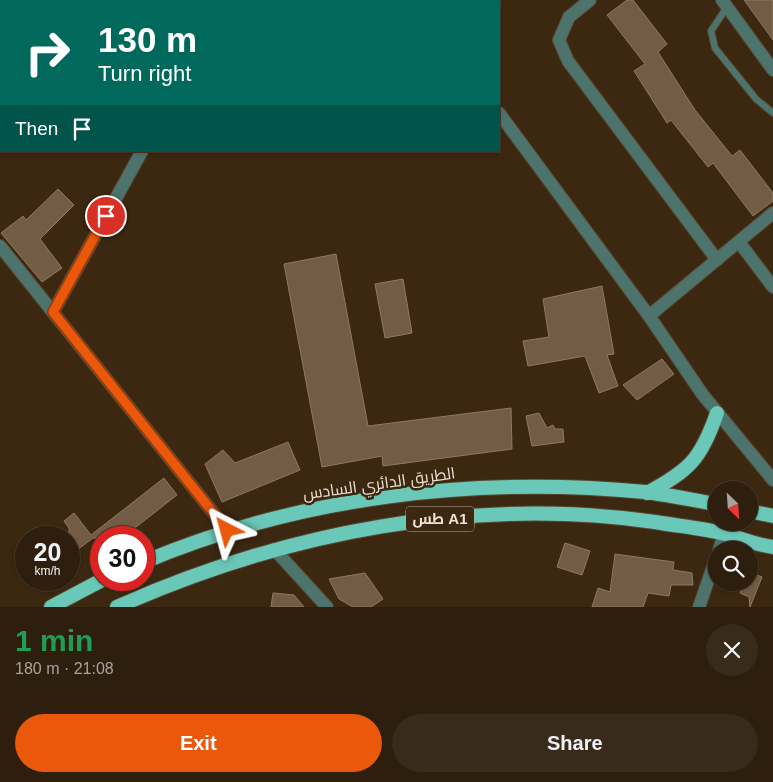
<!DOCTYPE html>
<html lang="en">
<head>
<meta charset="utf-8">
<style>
  :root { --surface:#2d1e0d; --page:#392b1b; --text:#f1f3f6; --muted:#a7a29d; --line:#483c2e; --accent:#ea580c }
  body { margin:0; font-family:Helvetica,Cairo,sans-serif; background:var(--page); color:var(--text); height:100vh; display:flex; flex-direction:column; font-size:19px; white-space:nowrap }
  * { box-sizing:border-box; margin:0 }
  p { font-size:16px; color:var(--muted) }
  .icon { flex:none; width:28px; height:28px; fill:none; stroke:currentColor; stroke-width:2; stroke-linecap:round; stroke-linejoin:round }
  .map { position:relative; height:607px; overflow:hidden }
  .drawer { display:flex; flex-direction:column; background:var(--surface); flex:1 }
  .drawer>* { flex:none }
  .banner { position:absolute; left:0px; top:0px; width:500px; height:152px; box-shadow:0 1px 4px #0004,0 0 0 1px var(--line); background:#00695c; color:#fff; overflow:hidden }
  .needle { width:32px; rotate:155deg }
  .tools { position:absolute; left:708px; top:481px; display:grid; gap:10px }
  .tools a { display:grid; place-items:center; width:50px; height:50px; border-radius:50%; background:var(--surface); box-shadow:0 1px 4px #0004,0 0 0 1px var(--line); font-size:25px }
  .speed { position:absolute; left:15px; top:526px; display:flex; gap:10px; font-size:25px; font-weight:700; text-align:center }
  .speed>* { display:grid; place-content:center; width:65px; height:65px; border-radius:50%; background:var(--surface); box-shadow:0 1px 4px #0004,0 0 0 1px var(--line); line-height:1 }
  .speed small { font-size:12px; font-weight:400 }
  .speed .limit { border:8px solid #d22; background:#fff; color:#111 }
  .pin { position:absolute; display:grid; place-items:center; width:42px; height:42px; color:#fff; margin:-21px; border:2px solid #fff; border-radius:50%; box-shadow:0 1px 5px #0007 }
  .me { position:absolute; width:55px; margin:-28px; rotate:321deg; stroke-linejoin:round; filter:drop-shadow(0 0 4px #0008) }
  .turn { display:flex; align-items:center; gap:18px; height:105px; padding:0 15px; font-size:22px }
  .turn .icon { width:65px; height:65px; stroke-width:2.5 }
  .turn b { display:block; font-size:35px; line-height:42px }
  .then { display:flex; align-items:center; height:48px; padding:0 15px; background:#0003; gap:10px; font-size:19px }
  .round { display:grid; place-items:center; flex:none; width:52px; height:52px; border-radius:26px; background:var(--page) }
  .head { display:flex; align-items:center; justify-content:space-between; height:85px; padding:0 15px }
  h1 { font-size:30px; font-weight:700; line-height:38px; color:#1e9e55 }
  .button { display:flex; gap:10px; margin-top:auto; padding:10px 15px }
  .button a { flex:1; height:58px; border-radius:30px; background:var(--accent); color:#fff; font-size:20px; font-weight:700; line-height:58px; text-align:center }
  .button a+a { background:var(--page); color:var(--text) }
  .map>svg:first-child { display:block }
  .building { fill:#735c45; stroke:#917860 }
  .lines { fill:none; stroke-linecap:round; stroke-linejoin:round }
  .service-casing { stroke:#594630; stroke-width:8 }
  .minor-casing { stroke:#594630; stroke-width:14 }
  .tertiary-casing { stroke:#594630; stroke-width:14 }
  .trunk-casing { stroke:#594630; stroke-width:16 }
  .service { stroke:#4d746c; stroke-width:6 }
  .minor { stroke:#4d746c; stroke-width:12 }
  .tertiary { stroke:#4d746c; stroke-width:12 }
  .trunk { stroke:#6ac8b8; stroke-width:14 }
  .route-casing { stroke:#983908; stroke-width:12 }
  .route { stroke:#ea580c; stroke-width:9 }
  .labels { text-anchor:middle; stroke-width:5; stroke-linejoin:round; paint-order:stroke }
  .shield { fill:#3c2811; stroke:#baaa9a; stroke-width:1 }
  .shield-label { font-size:15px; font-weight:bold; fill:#f0e2d5 }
  .street-label { font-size:16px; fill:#f0e2d5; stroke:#3c2811 }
</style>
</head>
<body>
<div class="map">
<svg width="773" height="607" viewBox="0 0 773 607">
  <rect width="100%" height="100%" fill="#3c2811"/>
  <g class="building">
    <path d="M627 0H633L667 44 658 52 695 110 732 156 740 150 773 193V201L753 216 713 163 708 167 671 120 667 123 634 71 645 64 607 15Z"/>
    <path d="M744 0H773V40Z"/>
    <path d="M58 189 74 205 40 239 62 268 42 282 1 233 23 216 26 220Z"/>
    <path d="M336 254 368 426 511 408 512 449 383 466 382 456 322 467 284 264Z"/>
    <path d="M403 279 412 333 385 338 375 284Z"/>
    <path d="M602 286 614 354 607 355 618 386 599 393 585 356 528 366 523 341 549 337 543 299Z"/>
    <path d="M662 359 674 374 637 400 623 385Z"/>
    <path d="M539 413 547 428 553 425 555 429H563L564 442 532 446 526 416Z"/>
    <path d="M288 442 300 470 222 502 205 464 223 450 235 463Z"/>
    <path d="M164 478 177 495 122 538H93L69 556V528L64 521 74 513 91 535Z"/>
    <path d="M565 543 590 551 582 575 557 567Z"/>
    <path d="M615 554 674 562 673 570 692 573 693 585H671L669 596 648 593 643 607H592L598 588 610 592Z"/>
    <path d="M749 572 762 577 750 607 749 597 740 593 744 582H749Z"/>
    <path d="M365 573 383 599 371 607H353L339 599 329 579Z"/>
    <path d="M273 593 294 595 304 607H271Z"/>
  </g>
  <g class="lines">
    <g class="service-casing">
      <path id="service" d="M727 7 711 31 715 48 756 99 773 113"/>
    </g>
    <g class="minor-casing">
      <g id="minor">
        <path d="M590 0 569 17 559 40 568 61 717 260"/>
        <path d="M722 0 773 70"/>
        <path d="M739 242 773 287"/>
        <path d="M0 246 227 530"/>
        <path d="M53 312 142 151"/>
        <path d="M649 316 773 213"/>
        <path d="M274 549 327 607"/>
        <path d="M719 550 724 534"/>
        <path d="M699 607 716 558"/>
      </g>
    </g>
    <g class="tertiary-casing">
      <g id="tertiary">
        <path d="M415 0 416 1"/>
        <path d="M499 113 649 316 703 395 773 480"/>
      </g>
    </g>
    <g class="trunk-casing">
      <g id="trunk">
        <path d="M647 493C690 470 701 459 717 413"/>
        <path d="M749 511 773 516"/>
        <path d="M144 562C301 496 476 476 645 492 669 495 693 500 716 504"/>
        <path d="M51 607 102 580"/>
        <path d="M117 607C285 532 472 496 655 522 678 526 703 528 726 534 742 539 757 545 773 547"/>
      </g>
    </g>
    <use href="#service" class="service"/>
    <use href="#minor" class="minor"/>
    <use href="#tertiary" class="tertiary"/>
    <use href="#trunk" class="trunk"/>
  </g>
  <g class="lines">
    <g class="route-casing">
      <path id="route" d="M106 216 53 312 227 530"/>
    </g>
    <use href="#route" class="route"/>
  </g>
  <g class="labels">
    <rect class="shield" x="406" y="506.5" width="68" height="25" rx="4"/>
    <g class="shield-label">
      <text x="440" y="524">طس A1</text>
    </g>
    <g class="street-label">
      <text transform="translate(379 483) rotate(-8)" y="6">الطريق الدائري السادس</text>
    </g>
  </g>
</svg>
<div class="tools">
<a><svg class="needle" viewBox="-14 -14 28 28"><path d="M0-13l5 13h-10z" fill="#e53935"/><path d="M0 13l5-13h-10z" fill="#a7a29d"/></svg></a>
<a><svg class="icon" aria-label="search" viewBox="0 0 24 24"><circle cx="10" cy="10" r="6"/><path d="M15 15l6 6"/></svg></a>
</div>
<div class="speed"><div>20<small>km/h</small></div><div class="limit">30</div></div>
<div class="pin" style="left:106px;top:216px;background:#d93025"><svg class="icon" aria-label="arrive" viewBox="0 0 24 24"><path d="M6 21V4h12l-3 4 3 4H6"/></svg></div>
<svg class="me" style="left:227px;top:530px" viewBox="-20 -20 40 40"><path d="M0-17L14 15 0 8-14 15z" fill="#ea580c" stroke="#fff" stroke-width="4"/></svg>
<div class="banner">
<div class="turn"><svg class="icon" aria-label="right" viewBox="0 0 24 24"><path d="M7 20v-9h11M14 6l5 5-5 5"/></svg><div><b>130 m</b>Turn right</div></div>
<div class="then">Then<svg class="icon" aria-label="arrive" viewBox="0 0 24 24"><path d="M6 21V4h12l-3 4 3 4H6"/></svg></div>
</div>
</div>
<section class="drawer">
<div class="head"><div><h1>1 min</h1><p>180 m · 21:08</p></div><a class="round"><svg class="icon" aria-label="close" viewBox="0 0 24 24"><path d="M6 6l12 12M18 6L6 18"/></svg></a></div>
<div class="button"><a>Exit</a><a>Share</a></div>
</section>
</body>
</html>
